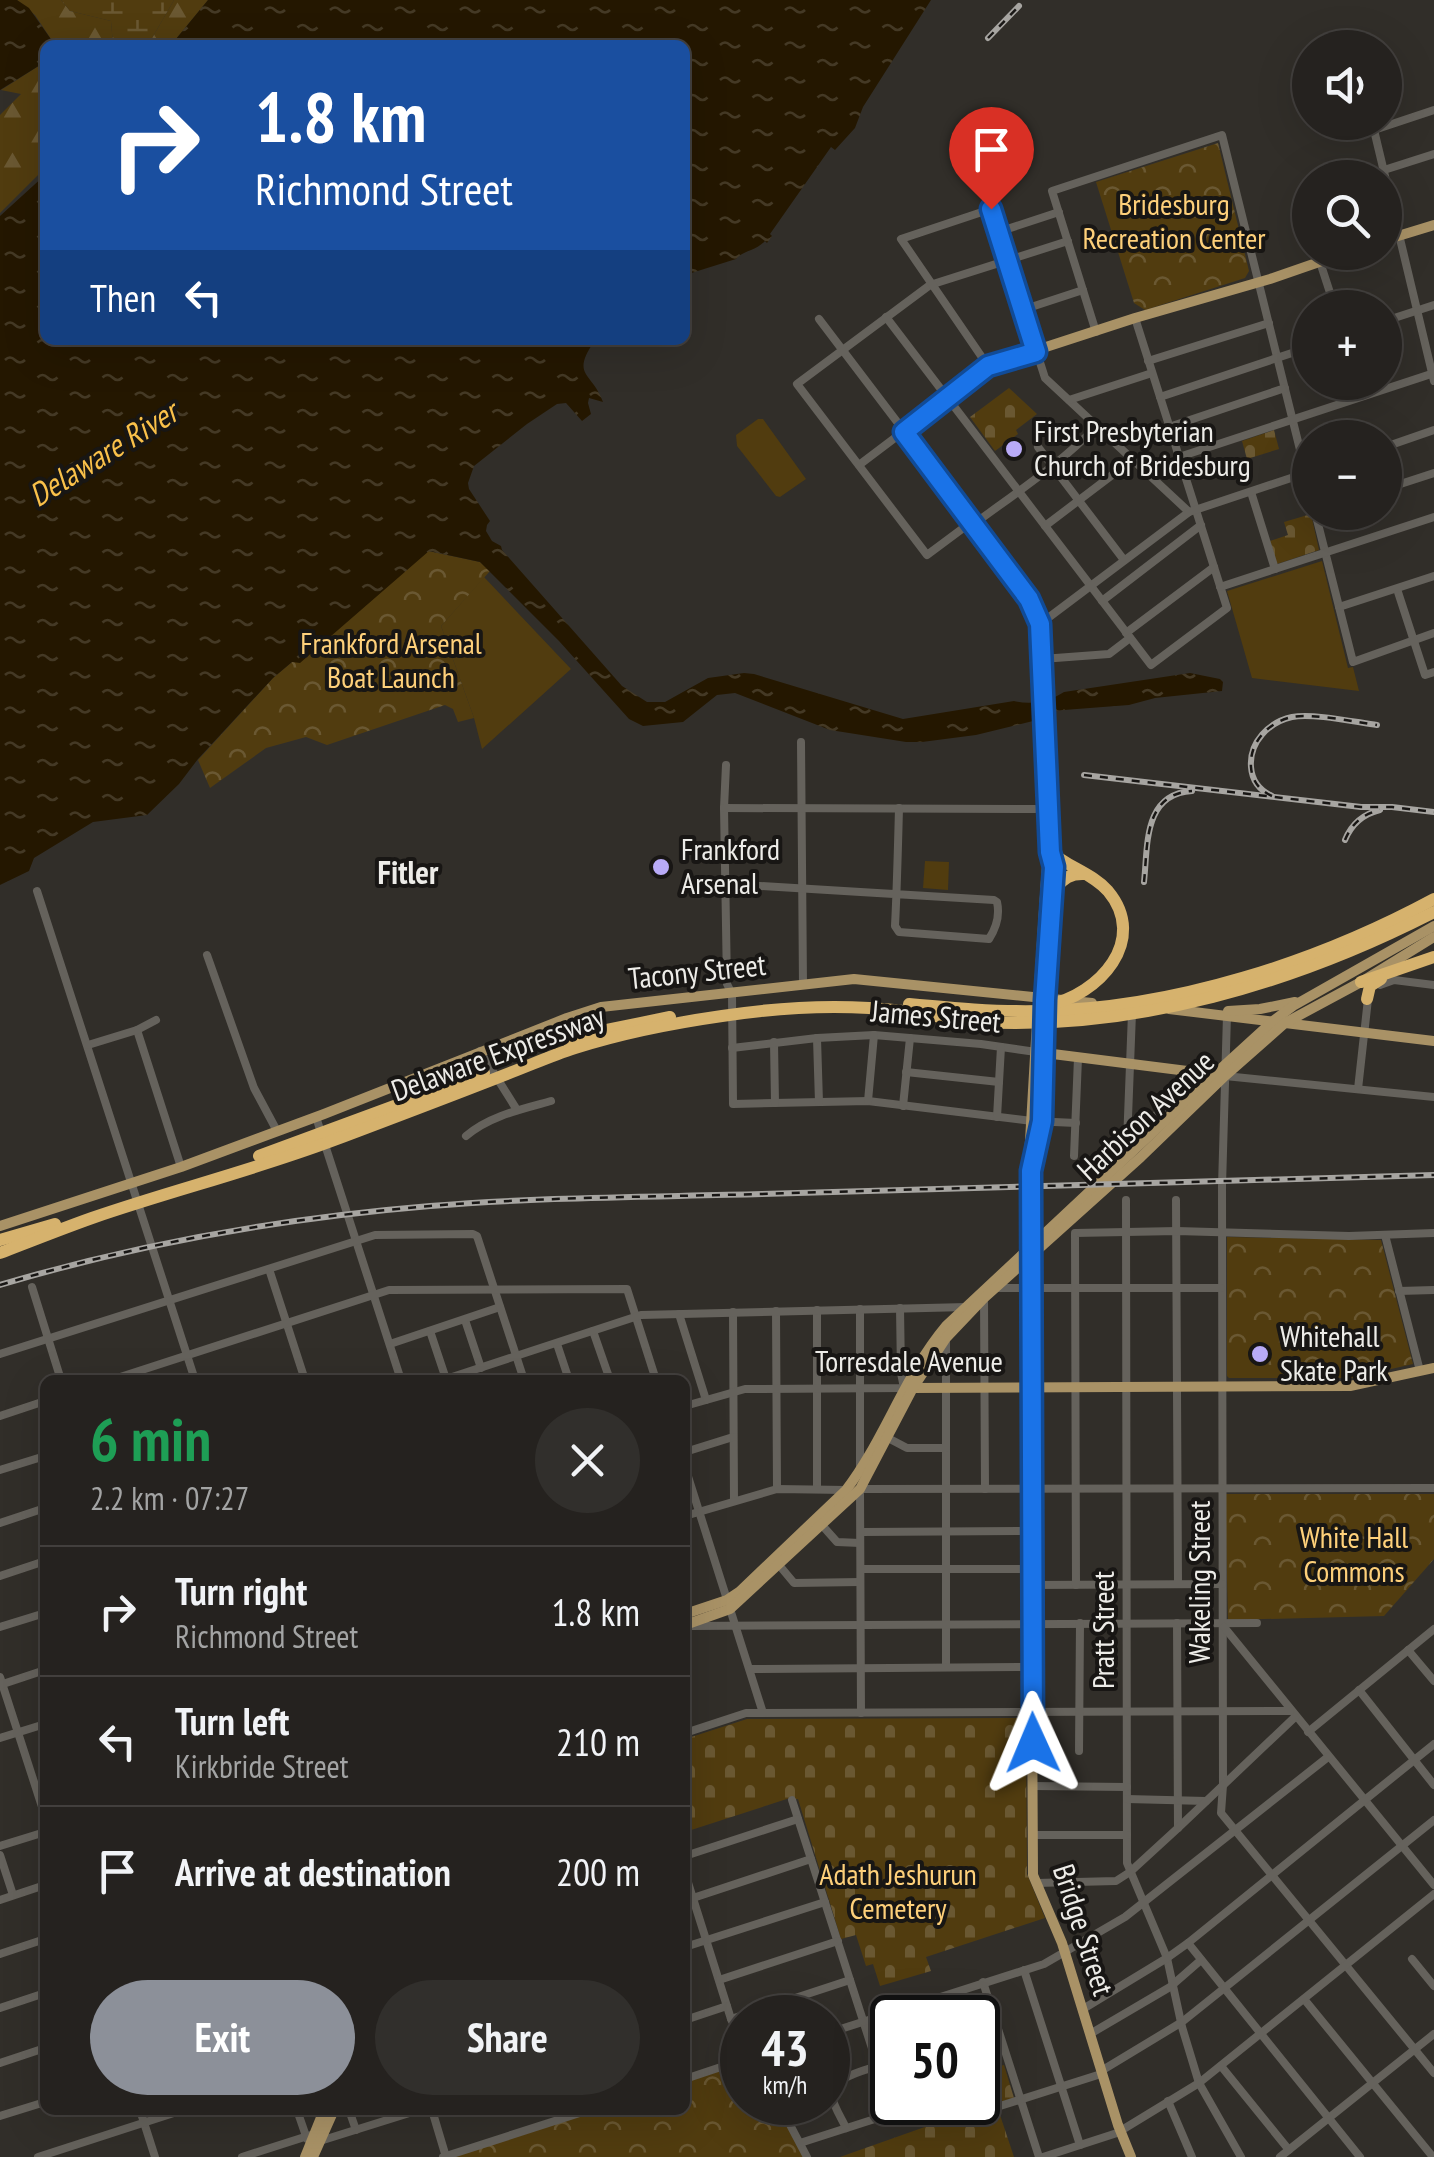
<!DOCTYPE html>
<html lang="en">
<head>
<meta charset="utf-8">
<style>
  :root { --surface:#25221f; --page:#312f2c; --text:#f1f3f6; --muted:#a3a4a4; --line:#423f3d; --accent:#8c9099 }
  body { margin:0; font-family:"PT Sans Narrow",sans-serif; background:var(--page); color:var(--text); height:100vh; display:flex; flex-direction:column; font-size:38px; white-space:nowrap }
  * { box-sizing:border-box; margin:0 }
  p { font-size:32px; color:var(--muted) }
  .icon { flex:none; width:55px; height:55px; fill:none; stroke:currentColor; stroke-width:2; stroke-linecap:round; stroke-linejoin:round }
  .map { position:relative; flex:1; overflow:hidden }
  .sheet { position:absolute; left:40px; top:1375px; width:650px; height:740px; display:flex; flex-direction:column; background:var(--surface); border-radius:15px; box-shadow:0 10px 40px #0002,0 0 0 2px var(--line) }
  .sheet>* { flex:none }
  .guide { position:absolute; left:40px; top:40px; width:650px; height:305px; border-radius:15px; box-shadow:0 10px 40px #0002,0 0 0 2px var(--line); background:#1a4fa0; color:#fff; overflow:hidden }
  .tools { position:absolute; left:1292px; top:30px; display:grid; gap:20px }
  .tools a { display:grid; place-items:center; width:110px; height:110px; border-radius:50%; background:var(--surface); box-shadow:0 10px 40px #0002,0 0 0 2px var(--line); font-size:50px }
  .speed { position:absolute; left:720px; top:1995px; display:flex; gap:20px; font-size:50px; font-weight:700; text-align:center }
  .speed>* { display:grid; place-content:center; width:130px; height:130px; border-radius:50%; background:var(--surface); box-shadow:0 10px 40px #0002,0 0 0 2px var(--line); line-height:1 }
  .speed small { font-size:25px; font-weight:400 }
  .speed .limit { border:5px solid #111; border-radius:15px; background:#fff; color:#111 }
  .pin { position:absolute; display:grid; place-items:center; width:85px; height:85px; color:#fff; margin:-102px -42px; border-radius:50% 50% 50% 0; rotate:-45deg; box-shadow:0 0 10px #0007 }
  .pin .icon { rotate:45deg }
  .me { position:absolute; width:110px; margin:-55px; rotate:359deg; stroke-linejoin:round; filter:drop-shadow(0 0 8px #0008) }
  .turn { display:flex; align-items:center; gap:35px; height:210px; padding:0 50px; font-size:45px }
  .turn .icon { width:130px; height:130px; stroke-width:2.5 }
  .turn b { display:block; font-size:70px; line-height:85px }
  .then { display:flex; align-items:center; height:95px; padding:0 50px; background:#0003; gap:20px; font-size:38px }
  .round { display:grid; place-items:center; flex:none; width:105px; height:105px; border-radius:52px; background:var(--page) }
  .headline { display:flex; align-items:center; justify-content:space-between; height:170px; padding:0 50px }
  h1 { font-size:60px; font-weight:700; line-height:75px; color:#1e9e55 }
  .button { display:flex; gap:20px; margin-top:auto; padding:20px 50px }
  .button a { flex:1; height:115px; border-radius:60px; background:var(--accent); color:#fff; font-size:40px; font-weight:700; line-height:115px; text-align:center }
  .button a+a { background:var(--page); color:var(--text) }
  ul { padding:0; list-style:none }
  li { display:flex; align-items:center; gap:30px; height:130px; padding:0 50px; border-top:2px solid var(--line) }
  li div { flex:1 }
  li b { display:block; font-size:38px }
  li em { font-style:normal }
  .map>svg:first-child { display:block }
  .grass { fill:#513c0f }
  .forest { fill:url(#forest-firs) }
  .wetland { fill:url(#wetland-marsh) }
  .cemetery { fill:url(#cemetery-stones) }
  .park { fill:url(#park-crowns) }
  .water { fill:url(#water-ripples) }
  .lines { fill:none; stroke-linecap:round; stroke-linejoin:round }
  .minor { stroke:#65625c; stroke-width:8 }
  .major { stroke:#a99266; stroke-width:10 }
  .highway { stroke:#d6b26d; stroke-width:12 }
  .rail-casing { stroke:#a7a5a1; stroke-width:6 }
  .rail { stroke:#181614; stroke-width:2.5; stroke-dasharray:8; stroke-linecap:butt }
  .route-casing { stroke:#114b97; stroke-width:25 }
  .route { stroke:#1a73e8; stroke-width:18 }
  .poi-dot { fill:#b9abf7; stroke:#181614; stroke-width:4 }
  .labels { text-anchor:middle; stroke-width:8; stroke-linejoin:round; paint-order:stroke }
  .park-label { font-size:30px; fill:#fed07a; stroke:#181614 }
  .poi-label { font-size:30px; fill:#edece8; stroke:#181614; text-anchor:start }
  .street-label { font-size:30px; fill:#edece8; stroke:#181614 }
  .water-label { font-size:32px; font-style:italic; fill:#fac14a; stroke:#181614 }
  .neighbourhood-label { font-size:32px; font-weight:bold; fill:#edece8; stroke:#181614 }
</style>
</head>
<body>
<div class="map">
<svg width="1434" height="2157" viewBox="0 0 1434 2157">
  <defs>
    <pattern id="forest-firs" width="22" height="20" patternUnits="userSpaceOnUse" patternTransform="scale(2.5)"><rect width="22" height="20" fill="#513c0f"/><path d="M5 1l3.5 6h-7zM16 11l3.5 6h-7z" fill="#6a5832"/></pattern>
    <pattern id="wetland-marsh" width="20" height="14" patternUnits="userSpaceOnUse" patternTransform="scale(2.5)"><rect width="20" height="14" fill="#513c0f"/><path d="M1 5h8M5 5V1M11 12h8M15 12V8" fill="none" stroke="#6a5832"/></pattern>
    <pattern id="cemetery-stones" width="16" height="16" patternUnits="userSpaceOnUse" patternTransform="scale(2.5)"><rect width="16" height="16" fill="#513c0f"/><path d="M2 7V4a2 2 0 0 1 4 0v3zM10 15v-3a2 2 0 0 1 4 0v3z" fill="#6a5832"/></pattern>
    <pattern id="park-crowns" width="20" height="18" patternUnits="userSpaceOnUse" patternTransform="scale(2.5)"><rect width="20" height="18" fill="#513c0f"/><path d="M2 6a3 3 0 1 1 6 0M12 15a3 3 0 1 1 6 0" fill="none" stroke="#6a5832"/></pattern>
    <pattern id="water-ripples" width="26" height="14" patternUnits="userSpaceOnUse" patternTransform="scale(2.5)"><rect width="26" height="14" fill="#241700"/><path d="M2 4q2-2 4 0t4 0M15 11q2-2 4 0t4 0" fill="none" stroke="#443925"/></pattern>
  </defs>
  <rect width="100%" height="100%" fill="#312e29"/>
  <g class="grass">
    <path d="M758 419H763L806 479 780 497 776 496 737 446 736 435Z"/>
    <path d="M1322 561 1348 668 1353 667 1359 691 1252 678 1227 591Z"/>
    <path d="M484 577 571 669 482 749 474 718 441 626Z"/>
    <path d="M925 861 949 862 948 890 923 888Z"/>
  </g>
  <g class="forest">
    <path d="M17 0H61L70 11 111 21 113 45H55L35 15Z"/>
    <path d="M174 0H208L171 45H148Z"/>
    <path d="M45 62V168L0 213V115L21 94 1 90Z"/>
  </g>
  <path class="wetland" d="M61 0H174L148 45H113L111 21 70 11Z"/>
  <g class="cemetery">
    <path d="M1009 388 1037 414 1016 430 1018 434 995 451 970 417Z"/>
    <path d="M1274 430 1279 449 1247 459 1242 441Z"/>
    <path d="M1311 514 1319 550 1277 564 1270 541 1288 535 1284 522Z"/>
    <path d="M1026 1718 1027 1874 1045 1918 926 1957 931 1971 880 1986 873 1964 866 1966 856 1935 841 1939 798 1799 793 1800V1797L685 1832V1739L747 1719Z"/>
    <path d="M978 2043 994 2067 1004 2065 1014 2098 996 2103 1014 2157H840L953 2117 949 2103 978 2102Z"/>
  </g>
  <g class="park">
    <path d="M1218 143 1249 271 1245 278 1145 310 1134 303 1096 182Z"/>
    <path d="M428 551 480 562 490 571 441 626 474 718 458 722 453 709 445 705 327 745 306 737 266 748 210 788 198 760 273 678 292 662H300Z"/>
    <path d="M1227 1237 1381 1240 1413 1364 1352 1378H1229L1227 1376Z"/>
    <path d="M1225 1494H1434V1559L1384 1616 1228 1620Z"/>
    <path d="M742 2060V2102L778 2103 807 2157H446L589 2110H685V2079Z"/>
  </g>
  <g class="water">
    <path d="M0 0H17L29 8 55 45H45V62L0 90Z"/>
    <path d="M208 0H931L863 107 855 128 835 150 831 147 770 234 772 236 767 243 765 241C756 251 742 251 736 259L685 275V45H171Z"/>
    <path d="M45 175V340H595C570 377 592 371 603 402L589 398 588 403 591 414 582 421 566 403 557 404 527 424 474 466 468 483 469 489 490 521 487 525 486 531 492 541 501 546 502 550 622 686 647 702H665L708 678 744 673 754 674 903 719 1014 701C1032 705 1048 702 1064 692L1190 673 1220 679 1223 682 1222 691 1155 698 1129 705 1051 711 1038 715 1033 721 976 735 922 742H906L830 730 735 693 717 695 683 722 643 726 629 719 559 641 480 562 429 551 300 663 292 662 273 678 198 759 179 784 147 815 93 822 34 858 29 871 0 885V216Z"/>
  </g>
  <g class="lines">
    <g class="minor">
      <path d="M1434 110 1374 130 1434 381"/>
      <path d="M1384 170 1434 154"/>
      <path d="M998 232 1059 212"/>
      <path d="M1068 241 930 285 797 384 927 555 966 526 978 521C1019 491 1061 463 1097 426"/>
      <path d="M1320 262 1335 308"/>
      <path d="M1022 310 1083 290"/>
      <path d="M886 317 1151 665 1227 608 1135 318"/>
      <path d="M819 319 904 431 859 465"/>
      <path d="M1385 321 1434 305"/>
      <path d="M1096 332 1052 191 1222 135 1310 490"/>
      <path d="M1148 361 1269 323"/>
      <path d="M988 366 901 239 991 209 1045 378 1189 512"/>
      <path d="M1160 397 1310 347"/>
      <path d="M1069 400 1152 373"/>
      <path d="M1169 427 1285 388"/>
      <path d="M1038 447 1124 560"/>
      <path d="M1385 447 1434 430"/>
      <path d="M1179 457 1434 373"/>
      <path d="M1385 489 1434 473"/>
      <path d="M1251 492 1275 569"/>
      <path d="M1315 512 1353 662 1434 633"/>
      <path d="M1045 526 1132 460"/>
      <path d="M1220 587 1434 517"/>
      <path d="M1397 589 1425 675 1434 672"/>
      <path d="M1102 601 1201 525"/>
      <path d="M1339 607 1434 576"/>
      <path d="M1040 624 1189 512 1306 473"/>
      <path d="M1126 633 1214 567"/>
      <path d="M1042 659 1109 654 1130 638"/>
      <path d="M801 742 803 985"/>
      <path d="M726 765 724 808 727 984 732 994 733 1104 868 1101 1032 1121 1076 1123"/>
      <path d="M724 808 1035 809"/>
      <path d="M727 884C816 889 905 895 994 900L997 902C1000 915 996 928 989 939L899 932 895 926C897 887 898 847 899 808"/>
      <path d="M37 891 195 1380"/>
      <path d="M207 955 254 1088 277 1131"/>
      <path d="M1380 985 1394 980 1434 985"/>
      <path d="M1227 1015 1222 1186 1223 1785 1221 1813 1434 2073"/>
      <path d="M137 1030 181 1167"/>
      <path d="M817 1038 819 1102"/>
      <path d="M774 1042 775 1103"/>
      <path d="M88 1045 137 1030 156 1020"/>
      <path d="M732 1048 817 1038 874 1035 981 1044 1036 1052"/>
      <path d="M480 1051 517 1110"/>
      <path d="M906 1072 999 1082"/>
      <path d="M1225 1076 1434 1097"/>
      <path d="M1358 1089 1368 999"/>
      <path d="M868 1101 874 1035"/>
      <path d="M903 1106 910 1038"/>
      <path d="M316 1117 401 1380"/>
      <path d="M997 1117 1001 1047"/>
      <path d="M466 1136C489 1116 522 1109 551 1101"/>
      <path d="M1127 1143 1132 1013"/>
      <path d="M1127 1143 1180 1092 1181 1070"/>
      <path d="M1074 1156 1078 1058"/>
      <path d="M1126 1200 1127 1863 1167 1958 1182 2027 1199 2083 1241 2157"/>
      <path d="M1176 1200 1178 1584"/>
      <path d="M1385 1235 1420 1371"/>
      <path d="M269 1269 305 1380"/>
      <path d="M32 1287 61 1380"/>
      <path d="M996 1288H1221"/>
      <path d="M1399 1291 1434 1290"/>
      <path d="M984 1298 985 1489"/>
      <path d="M860 1309V1467"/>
      <path d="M817 1310V1488"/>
      <path d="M776 1311 777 1489"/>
      <path d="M733 1312 734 1501"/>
      <path d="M679 1314 706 1400"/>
      <path d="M465 1320 481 1368"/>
      <path d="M430 1331 446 1379"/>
      <path d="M593 1331 610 1380"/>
      <path d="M946 1338V1667"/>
      <path d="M390 1344 500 1307"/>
      <path d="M557 1344 569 1380"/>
      <path d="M0 1354 375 1235 473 1234 477 1236 524 1380"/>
      <path d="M111 1380 389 1290 627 1289 656 1380"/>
      <path d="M443 1380 641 1315 967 1307"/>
      <path d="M685 1406 745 1389 904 1388 901 1373 900 1308"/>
      <path d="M0 1416 45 1401"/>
      <path d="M888 1438 907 1448H946"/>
      <path d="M685 1452 733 1437"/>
      <path d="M685 1467 763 1713"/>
      <path d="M0 1470 45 1456"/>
      <path d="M685 1516 777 1489 846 1490"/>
      <path d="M0 1523 45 1508"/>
      <path d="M821 1524 837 1542 860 1543"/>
      <path d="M861 1532 1032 1531"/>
      <path d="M779 1565 794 1583 860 1582"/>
      <path d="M861 1569H1032"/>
      <path d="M0 1576 45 1561"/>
      <path d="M1032 1585 1222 1584"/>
      <path d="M1076 1585 1075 1233 1177 1231 1349 1236 1434 1233"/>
      <path d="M1177 1623 1178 1828"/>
      <path d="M691 1626 1257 1623"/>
      <path d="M0 1627 45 1613"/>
      <path d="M1224 1627 1434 1885"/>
      <path d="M1408 1650 1434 1681"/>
      <path d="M750 1669 1032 1667"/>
      <path d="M0 1677 45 1816"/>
      <path d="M0 1685 45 1670"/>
      <path d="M1359 1690 1434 1785"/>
      <path d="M861 1713 860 1489 1434 1488"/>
      <path d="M1308 1732 1434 1629"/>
      <path d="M685 1733 746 1713 1290 1711"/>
      <path d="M0 1738 45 1724"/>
      <path d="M1079 1751 1080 1623"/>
      <path d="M1033 1786 1127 1787"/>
      <path d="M1127 1799 1206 1801"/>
      <path d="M792 1800 878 2067"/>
      <path d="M1033 1835H1127"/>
      <path d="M0 1846 45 1832"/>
      <path d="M0 1855 13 1895"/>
      <path d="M685 1856 798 1819"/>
      <path d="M685 1873 731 2019 742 2042"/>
      <path d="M1036 1883 1116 1881 1130 1872 1178 1828 1295 1717"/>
      <path d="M693 1898 811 1859"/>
      <path d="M0 1900 45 1885"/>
      <path d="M1188 1943 1360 2157"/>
      <path d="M685 1947 825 1902"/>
      <path d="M0 1954 45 1939"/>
      <path d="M1412 1959 1434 1986"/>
      <path d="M1024 1970 1080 2145"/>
      <path d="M719 1980 838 1941"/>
      <path d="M983 1982 1039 2157"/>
      <path d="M1304 1999 1433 2157"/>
      <path d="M0 2008 45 1993"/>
      <path d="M1083 2009 1167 1958 1188 1943 1434 1744"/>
      <path d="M731 2019 850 1980"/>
      <path d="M685 2020 727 2006"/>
      <path d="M828 2033 1044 1964 1125 1917 1328 1757"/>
      <path d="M1090 2034 1170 1987 1201 1960"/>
      <path d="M0 2063 45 2048"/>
      <path d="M1221 2066 1289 2150"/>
      <path d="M1101 2071 1182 2022 1434 1820"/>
      <path d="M685 2079 742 2060"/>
      <path d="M1168 2101 1192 2157"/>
      <path d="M778 2102 807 2157"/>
      <path d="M1000 2106 1101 2074"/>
      <path d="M140 2110 155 2157"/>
      <path d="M297 2110 307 2139"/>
      <path d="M349 2110 356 2130"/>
      <path d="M432 2110 446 2157"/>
      <path d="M0 2116 45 2102"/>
      <path d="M846 2128C842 2119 834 2107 832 2097 828 2076 877 2067 892 2062"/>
      <path d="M320 2141 419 2110"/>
      <path d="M800 2143 909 2108 916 2102"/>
      <path d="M38 2157 183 2110"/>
      <path d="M242 2157 314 2134"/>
      <path d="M443 2157 589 2110"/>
      <path d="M1043 2157 1117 2133 1199 2083 1434 1894"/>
      <path d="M1280 2157 1434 2034"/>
    </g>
    <g class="major">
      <path d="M1385 240 1434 225"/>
      <path d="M1050 851 1047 866C1040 963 1035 1060 1029 1157L1033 1875 1062 1943 1118 2125 1131 2157"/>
      <path d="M1052 857 1040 624 1029 599 904 431 988 366 1135 318 1270 279 1348 252"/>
      <path d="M1169 1009 1434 1041"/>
      <path d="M1228 1011 1260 1009 1295 1002"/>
      <path d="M1037 1052 1219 1075"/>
      <path d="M1034 1155 1042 1121 1045 1000 1051 919"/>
      <path d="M0 1226 181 1167 324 1114 567 1018 601 1007 854 979 1092 1003"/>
      <path d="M912 1388 1350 1386 1434 1368"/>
      <path d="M685 1614 727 1600 739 1592 846 1490C885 1439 904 1376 946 1326L1215 1074 1273 1021 1293 1006 1434 926"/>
      <path d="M685 1625 730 1609 860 1489 913 1388 946 1338 984 1298 1141 1157 1225 1076 1285 1023 1361 982 1434 937"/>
      <path d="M305 2157 324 2110"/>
      <path d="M313 2157 334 2110"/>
    </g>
    <g class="highway">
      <path d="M1050 926C1053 902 1052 872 1085 874"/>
      <path d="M1361 982 1434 957"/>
      <path d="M1367 999 1370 986 1381 979"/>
      <path d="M909 1004C952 1008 996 1012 1039 1011 1173 1009 1317 962 1434 899"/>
      <path d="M1048 1005C1099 995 1149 940 1108 891 1092 873 1067 867 1050 851"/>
      <path d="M569 1042 592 1033 670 1017"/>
      <path d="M259 1156 484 1073"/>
      <path d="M0 1240 55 1224"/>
      <path d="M0 1253C31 1241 61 1229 92 1218 170 1191 251 1171 329 1142 390 1119 451 1096 512 1072 533 1064 553 1055 575 1048 622 1033 673 1023 722 1016 781 1007 844 1004 903 1011 928 1013 952 1021 977 1022 1135 1031 1295 983 1434 912"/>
    </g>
    <g class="rail-casing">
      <g id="rail">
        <path d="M988 38 1019 6"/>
        <path d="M1084 775 1361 807H1392L1434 812"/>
        <path d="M1272 796C1259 790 1252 781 1251 767 1249 742 1269 722 1292 717 1313 713 1355 722 1377 725"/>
        <path d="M1345 840C1352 823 1363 814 1380 810"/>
        <path d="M1144 882C1148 845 1143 794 1192 791"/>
        <path d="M0 1285C140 1243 285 1218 430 1206 540 1197 652 1197 762 1194 986 1187 1210 1182 1434 1175"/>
      </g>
    </g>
    <use href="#rail" class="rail"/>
  </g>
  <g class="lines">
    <g class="route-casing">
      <path id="route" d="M991 209 1036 352 988 366 904 432 1029 599 1040 624 1050 852 1054 867 1045 1000 1042 1121 1031 1171 1033 1743"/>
    </g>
    <use href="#route" class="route"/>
  </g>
  <g class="poi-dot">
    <circle cx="1014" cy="449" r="10"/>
    <circle cx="661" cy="867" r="10"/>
    <circle cx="1260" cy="1354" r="10"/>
  </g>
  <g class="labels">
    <g class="park-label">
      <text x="1174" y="215">Bridesburg<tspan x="1174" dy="34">Recreation Center</tspan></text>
      <text x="391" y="654">Frankford Arsenal<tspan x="391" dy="34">Boat Launch</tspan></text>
      <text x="1354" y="1548">White Hall<tspan x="1354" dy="34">Commons</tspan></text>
      <text x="898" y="1885">Adath Jeshurun<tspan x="898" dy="34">Cemetery</tspan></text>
    </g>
    <g class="poi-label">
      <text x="1034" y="442">First Presbyterian<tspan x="1034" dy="34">Church of Bridesburg</tspan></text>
      <text x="681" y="860">Frankford<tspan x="681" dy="34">Arsenal</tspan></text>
      <text x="1280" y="1347">Whitehall<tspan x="1280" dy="34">Skate Park</tspan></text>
    </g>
    <g class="street-label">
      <text transform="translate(697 972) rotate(-6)" y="10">Tacony Street</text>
      <text transform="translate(936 1017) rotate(5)" y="10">James Street</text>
      <text transform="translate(498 1054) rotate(-20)" y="10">Delaware Expressway</text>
      <text transform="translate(1146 1116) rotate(-43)" y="10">Harbison Avenue</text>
      <text x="909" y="1372">Torresdale Avenue</text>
      <text transform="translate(1200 1582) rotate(-90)" y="10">Wakeling Street</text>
      <text transform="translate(1104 1630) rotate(-90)" y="10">Pratt Street</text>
      <text transform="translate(1083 1930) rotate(72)" y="10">Bridge Street</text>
    </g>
    <g class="water-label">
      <text transform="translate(103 454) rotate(-32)" y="11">Delaware River</text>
    </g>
    <g class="neighbourhood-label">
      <text x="408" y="884">Fitler</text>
    </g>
  </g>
</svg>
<div class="tools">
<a><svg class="icon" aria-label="sound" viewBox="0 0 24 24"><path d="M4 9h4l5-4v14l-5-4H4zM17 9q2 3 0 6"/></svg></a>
<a><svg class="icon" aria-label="search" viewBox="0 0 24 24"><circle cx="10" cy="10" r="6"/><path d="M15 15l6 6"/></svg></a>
<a>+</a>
<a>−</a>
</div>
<div class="speed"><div>43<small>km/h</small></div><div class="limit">50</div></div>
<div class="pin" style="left:991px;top:209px;background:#d93025"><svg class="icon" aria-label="arrive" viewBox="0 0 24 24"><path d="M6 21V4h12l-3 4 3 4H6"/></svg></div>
<svg class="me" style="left:1033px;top:1743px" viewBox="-20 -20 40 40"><path d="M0-17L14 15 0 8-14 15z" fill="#1a73e8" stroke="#fff" stroke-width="4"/></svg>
<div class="guide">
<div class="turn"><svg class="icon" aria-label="right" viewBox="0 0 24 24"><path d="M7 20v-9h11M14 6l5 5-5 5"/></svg><div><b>1.8 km</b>Richmond Street</div></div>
<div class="then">Then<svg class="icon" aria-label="left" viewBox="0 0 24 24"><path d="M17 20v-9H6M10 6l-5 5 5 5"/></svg></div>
</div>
<section class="sheet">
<div class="headline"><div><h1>6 min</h1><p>2.2 km · 07:27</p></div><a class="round"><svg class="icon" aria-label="close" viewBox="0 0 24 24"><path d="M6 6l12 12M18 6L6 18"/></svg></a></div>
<ul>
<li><svg class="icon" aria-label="right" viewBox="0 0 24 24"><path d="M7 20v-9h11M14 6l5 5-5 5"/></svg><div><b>Turn right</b><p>Richmond Street</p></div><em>1.8 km</em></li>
<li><svg class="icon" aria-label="left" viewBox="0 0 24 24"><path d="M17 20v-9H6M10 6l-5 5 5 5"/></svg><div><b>Turn left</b><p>Kirkbride Street</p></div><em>210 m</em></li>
<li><svg class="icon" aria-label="arrive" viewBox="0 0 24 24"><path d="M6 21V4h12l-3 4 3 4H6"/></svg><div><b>Arrive at destination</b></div><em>200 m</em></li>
</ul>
<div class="button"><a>Exit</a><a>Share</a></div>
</section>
</div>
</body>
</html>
